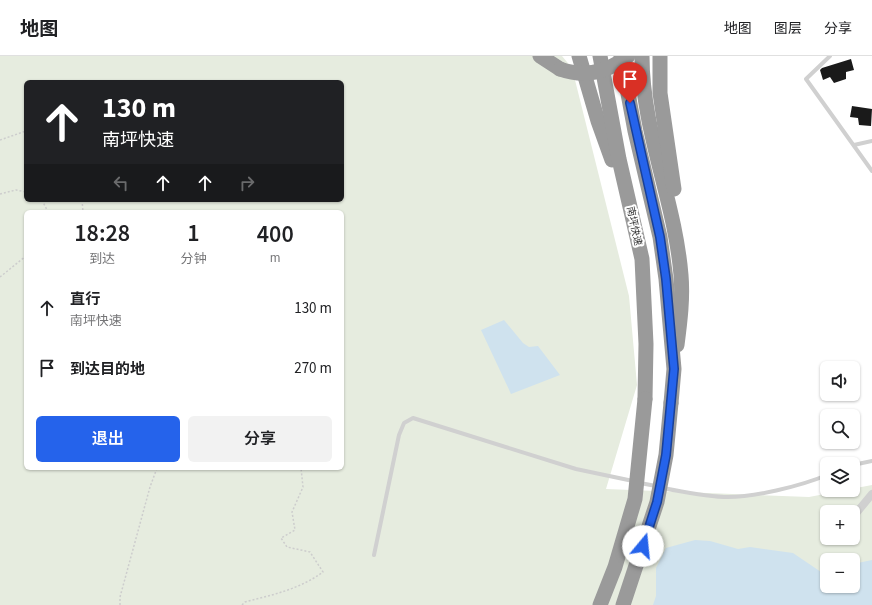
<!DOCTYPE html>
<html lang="zh">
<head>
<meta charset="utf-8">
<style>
  :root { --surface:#fff; --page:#f2f2f2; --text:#202124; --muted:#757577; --line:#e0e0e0; --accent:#2563eb }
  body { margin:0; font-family:"Source Sans 3","Noto Sans SC",sans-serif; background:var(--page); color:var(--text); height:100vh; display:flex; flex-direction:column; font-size:15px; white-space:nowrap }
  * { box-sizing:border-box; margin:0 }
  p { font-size:13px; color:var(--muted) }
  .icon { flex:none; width:22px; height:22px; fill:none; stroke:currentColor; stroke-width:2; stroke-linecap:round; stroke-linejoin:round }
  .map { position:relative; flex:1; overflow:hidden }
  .sheet { position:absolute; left:24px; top:154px; width:320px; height:260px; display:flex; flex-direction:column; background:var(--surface); border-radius:6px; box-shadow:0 1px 3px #0004 }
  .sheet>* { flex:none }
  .top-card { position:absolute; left:24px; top:24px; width:320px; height:122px; border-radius:6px; box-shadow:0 1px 3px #0004; background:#202124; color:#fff; overflow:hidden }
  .buttons { position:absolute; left:820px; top:305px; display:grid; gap:8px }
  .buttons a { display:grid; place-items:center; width:40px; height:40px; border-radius:6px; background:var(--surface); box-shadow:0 1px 3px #0004; font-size:20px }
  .pin { position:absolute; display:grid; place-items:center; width:34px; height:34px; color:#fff; margin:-41px -17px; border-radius:50% 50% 50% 0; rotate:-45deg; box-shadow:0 0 4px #0007 }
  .pin .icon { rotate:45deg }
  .me { position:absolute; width:44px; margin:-22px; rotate:17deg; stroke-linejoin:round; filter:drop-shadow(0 0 3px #0008) }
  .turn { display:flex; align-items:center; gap:14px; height:84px; padding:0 12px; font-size:18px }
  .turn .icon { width:52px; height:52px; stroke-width:2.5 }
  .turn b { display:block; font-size:28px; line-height:34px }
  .lanes { display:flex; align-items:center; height:38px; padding:0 12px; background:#0003; justify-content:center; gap:20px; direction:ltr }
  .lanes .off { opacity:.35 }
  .eta { display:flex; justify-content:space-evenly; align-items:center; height:68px; text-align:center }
  .eta b { font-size:24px; font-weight:600; line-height:28px }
  .button { display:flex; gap:8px; margin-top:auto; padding:8px 12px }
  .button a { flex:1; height:46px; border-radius:6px; background:var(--accent); color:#fff; font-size:16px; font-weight:600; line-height:46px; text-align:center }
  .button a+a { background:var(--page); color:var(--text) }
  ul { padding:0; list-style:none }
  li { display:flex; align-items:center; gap:12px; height:60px; padding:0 12px }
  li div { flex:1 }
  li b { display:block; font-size:15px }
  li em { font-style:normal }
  header { display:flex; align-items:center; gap:24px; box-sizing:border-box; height:56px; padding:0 20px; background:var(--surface); border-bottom:1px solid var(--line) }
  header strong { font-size:19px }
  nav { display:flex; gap:22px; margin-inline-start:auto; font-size:14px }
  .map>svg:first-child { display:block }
  .green { fill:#e6ecdf; fill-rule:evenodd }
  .water { fill:#cfe2ee }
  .building { fill:#1a1a1a }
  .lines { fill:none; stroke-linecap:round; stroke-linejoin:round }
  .path { stroke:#cdcdcd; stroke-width:1.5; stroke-dasharray:2 2; stroke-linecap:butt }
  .lane { stroke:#d0d0d0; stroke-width:4 }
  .street { stroke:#d0d0d0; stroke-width:8 }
  .highway { stroke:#9a9a9a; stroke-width:15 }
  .highway-bridge { stroke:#9a9a9a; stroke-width:15 }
  .route-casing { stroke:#184099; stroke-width:10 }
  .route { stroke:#2563eb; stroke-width:7 }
  .labels { text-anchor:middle; stroke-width:4; stroke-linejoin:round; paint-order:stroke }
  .street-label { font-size:10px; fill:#333; stroke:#fff }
</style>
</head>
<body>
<header>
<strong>地图</strong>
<nav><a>地图</a><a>图层</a><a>分享</a></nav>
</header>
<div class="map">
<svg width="872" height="549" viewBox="0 0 872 549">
  <rect width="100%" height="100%" fill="#fff"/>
  <path class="green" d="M0 0H562L572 12 629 240 637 329 606 433 809 441 872 429V549H0ZM26 26H342V144H26ZM26 156H342V412H26ZM827 456H853V482H827ZM827 504H853V530H827Z"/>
  <g class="water">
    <path d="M504 264 523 287 529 291 538 290 560 319 511 338 481 274Z"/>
    <path d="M695 484 710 485 738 493 750 491 793 497 821 516 827 515V530H853V508L872 504V549H653L656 540V512L666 492Z"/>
  </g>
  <g class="building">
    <path d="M851 3 854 14 846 16V23L834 27 830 21 823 24 820 14 822 12Z"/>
    <path d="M852 50 872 53 871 70 859 69 858 62 850 61Z"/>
  </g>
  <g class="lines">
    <g class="path">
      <path d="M0 84 26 75"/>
      <path d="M0 138 16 134 26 136"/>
      <path d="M42 144 48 156"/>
      <path d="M82 144 83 156"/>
      <path d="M0 221 26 200"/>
      <path d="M120 549V541L150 431 157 412"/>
      <path d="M242 549 245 546C272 539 300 533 323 516L310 496 287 491 281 482 295 474 292 456 303 431 301 412"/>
    </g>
    <g class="lane">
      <path d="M830 0 806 23 872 115"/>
      <path d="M854 89 872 85"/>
      <path d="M853 409 872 405"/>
      <path d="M640 427 656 430"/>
      <path d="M663 432C683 436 704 440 724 441 752 442 801 430 827 419"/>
      <path d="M374 499 399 379 404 367 413 362 576 413 633 425"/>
    </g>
    <path class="street" d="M853 461 872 438"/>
    <g class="highway">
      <path d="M540 0 560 13"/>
      <path d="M579 0 598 65 612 104"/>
      <path d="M600 0 619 103 642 203 646 288 645 343"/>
      <path d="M621 0 635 75 660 181 666 223 674 313 671 347"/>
      <path d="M642 0C642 75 675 145 681 219 683 242 680 266 677 289"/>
      <path d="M660 0V37L674 133"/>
    </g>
    <g class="highway-bridge">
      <path d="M560 13C585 22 608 16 628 0"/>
      <path d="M600 549 615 511 635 443 645 343"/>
      <path d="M623 549 657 446 666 399 671 347"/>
    </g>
  </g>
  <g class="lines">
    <g class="route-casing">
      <path id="route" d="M630 47 660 181 666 223 674 313 666 399 657 446 643 490"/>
    </g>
    <use href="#route" class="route"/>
  </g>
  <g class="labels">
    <g class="street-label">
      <text transform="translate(635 170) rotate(78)" y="4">南坪快速</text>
    </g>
  </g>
</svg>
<div class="buttons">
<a><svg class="icon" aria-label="sound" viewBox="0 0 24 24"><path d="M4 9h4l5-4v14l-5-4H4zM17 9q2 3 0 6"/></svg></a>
<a><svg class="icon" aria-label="search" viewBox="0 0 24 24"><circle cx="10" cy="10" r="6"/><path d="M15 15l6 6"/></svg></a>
<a><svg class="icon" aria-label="layers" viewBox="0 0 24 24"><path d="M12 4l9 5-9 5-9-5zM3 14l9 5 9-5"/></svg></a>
<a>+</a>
<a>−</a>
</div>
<div class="pin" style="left:630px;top:47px;background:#d93025"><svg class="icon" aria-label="arrive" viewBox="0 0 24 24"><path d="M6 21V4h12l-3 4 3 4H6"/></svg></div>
<svg class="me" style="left:643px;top:490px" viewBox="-20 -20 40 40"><circle r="19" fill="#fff"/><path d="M0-13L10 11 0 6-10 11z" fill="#2563eb"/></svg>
<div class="top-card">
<div class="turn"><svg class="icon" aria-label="ahead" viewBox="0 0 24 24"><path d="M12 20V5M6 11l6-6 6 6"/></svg><div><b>130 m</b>南坪快速</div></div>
<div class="lanes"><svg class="icon off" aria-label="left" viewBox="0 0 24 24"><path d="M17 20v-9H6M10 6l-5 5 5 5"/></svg><svg class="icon" aria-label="ahead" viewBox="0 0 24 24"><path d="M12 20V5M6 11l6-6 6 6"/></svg><svg class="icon" aria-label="ahead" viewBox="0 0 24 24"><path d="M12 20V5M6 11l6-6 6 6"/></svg><svg class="icon off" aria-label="right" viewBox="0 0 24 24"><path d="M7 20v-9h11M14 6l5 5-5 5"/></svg></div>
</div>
<section class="sheet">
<div class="eta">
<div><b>18:28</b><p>到达</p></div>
<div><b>1</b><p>分钟</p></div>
<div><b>400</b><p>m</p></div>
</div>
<ul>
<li><svg class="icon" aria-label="ahead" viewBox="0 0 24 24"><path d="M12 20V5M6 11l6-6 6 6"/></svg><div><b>直行</b><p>南坪快速</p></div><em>130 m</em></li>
<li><svg class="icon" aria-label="arrive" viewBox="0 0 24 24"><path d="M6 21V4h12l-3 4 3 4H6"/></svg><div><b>到达目的地</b></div><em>270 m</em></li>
</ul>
<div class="button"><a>退出</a><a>分享</a></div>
</section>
</div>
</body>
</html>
